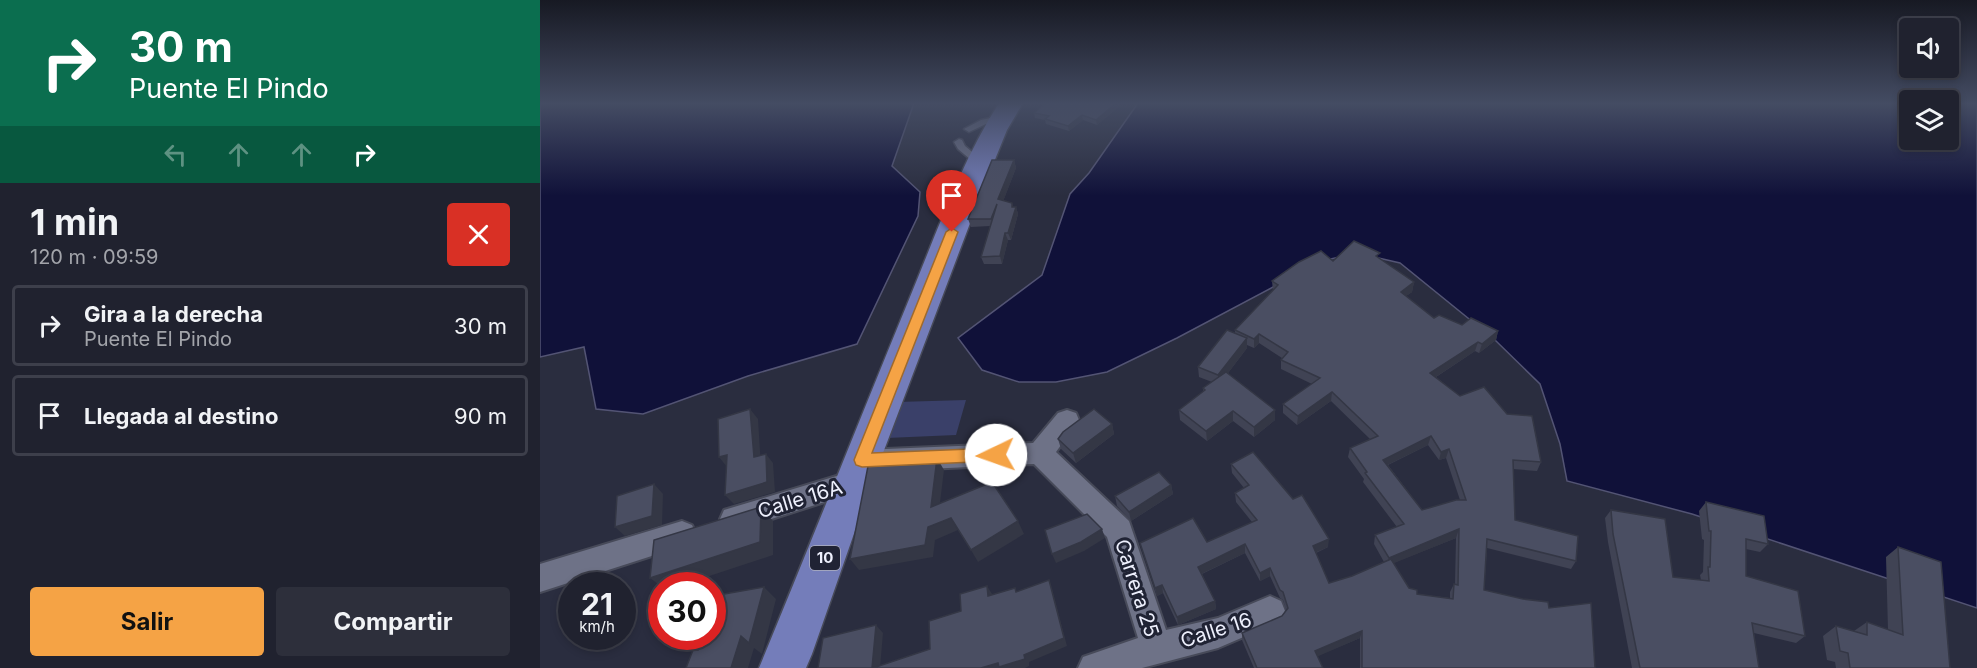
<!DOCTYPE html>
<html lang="es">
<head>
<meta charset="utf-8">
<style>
  :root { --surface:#20222f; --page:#2d2f3b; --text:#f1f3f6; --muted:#a2a4aa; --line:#3d3f4b; --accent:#f5a345 }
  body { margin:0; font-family:Inter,sans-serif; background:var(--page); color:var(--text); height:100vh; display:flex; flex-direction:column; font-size:22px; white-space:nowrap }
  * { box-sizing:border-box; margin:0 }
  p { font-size:20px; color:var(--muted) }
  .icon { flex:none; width:33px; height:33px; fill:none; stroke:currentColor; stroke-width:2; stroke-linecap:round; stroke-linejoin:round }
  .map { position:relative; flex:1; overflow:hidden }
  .drawer { display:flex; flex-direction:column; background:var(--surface); width:540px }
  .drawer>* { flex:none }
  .guide { background:#0b6e4f; color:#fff; overflow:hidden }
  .fabs { position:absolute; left:1359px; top:18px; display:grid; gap:12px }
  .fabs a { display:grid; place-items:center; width:60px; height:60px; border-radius:6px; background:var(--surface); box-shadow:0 3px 9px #0003,0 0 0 2px var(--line); font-size:30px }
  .speed { position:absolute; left:18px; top:572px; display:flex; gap:12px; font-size:30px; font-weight:700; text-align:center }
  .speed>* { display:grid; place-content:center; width:78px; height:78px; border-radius:50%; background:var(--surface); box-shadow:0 3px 9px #0003,0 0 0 2px var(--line); line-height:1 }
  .speed small { font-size:15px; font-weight:400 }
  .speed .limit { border:9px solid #d22; background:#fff; color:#111 }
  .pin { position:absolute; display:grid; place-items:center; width:51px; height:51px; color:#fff; margin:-62px -26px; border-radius:50% 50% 50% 0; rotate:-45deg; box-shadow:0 0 6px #0007 }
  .pin .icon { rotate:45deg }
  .me { position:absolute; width:66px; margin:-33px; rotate:267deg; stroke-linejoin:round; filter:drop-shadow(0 0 4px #0008) }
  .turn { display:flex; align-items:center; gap:21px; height:126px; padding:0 30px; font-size:27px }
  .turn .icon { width:78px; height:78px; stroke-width:2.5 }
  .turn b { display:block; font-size:42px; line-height:51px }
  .lanes { display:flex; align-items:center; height:57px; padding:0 30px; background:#0003; justify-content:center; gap:30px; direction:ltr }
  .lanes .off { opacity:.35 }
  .round { display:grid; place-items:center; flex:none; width:63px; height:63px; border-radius:6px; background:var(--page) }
  .headline { display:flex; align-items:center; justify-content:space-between; height:102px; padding:0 30px }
  h1 { font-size:36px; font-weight:700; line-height:45px }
  .action { display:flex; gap:12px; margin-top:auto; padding:12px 30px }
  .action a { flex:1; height:69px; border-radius:6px; background:var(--accent); color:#111; font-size:24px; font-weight:700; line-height:69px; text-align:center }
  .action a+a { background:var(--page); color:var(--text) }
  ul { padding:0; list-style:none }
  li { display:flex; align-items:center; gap:18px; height:81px; margin:0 12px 9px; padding:0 18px; border:3px solid var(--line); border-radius:6px }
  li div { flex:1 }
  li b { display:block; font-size:22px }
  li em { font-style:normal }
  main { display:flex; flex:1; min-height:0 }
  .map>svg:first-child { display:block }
  .green { fill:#3a4069 }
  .water { fill:#101139; stroke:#535474; stroke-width:1.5 }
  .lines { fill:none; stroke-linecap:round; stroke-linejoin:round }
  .lane-casing { stroke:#474a59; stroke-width:3 }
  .street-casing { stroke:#474a59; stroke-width:4 }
  .primary-casing { stroke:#474a59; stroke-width:3 }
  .lane { fill:#6e7287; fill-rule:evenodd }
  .street { fill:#6e7287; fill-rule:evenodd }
  .primary { fill:#747dba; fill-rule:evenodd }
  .wall { fill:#404354; fill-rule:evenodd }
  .shaded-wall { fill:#343745 }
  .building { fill:#4a4e62; stroke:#343745; stroke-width:1.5; fill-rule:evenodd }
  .route { fill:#f5a345; stroke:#9f6a2d; stroke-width:1.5 }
  .labels { text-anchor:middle; stroke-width:6; stroke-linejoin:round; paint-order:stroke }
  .shield { fill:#202334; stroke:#b0b2c1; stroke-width:1.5 }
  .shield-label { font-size:15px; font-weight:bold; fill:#eef0fd }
  .near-street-label { font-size:20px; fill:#eef0fd; stroke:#202334 }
</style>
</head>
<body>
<main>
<section class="drawer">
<div class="guide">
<div class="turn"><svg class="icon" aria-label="right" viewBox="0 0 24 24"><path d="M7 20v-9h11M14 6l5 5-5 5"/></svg><div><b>30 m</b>Puente El Pindo</div></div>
<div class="lanes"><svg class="icon off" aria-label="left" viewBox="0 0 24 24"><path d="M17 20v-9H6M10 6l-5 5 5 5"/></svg><svg class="icon off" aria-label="ahead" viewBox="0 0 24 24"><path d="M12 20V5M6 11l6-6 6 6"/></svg><svg class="icon off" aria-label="ahead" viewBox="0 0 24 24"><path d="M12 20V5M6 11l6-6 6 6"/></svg><svg class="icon" aria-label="right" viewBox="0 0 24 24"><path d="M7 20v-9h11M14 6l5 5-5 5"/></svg></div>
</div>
<div class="headline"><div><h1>1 min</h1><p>120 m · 09:59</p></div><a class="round" style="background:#d93025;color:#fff"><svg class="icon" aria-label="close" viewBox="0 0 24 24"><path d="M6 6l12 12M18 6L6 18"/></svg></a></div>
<ul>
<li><svg class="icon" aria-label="right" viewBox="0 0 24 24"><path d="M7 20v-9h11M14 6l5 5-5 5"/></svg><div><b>Gira a la derecha</b><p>Puente El Pindo</p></div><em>30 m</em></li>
<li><svg class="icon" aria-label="arrive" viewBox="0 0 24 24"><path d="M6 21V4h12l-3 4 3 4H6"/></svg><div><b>Llegada al destino</b></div><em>90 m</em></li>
</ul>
<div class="action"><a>Salir</a><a>Compartir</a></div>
</section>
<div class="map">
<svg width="1437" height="668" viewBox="0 0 1437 668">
  <rect width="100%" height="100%" fill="#2a2d3f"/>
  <path class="green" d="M426 400 416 435 347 438 357 402Z"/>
  <g class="water">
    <path d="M0 103H374L352 166 380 192 378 216 317 344 208 376 103 414 56 409 44 347 0 357Z"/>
    <path d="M598 103H1369L1370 140H1408L1409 103H1437V608L1152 514 1027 481 1020 444 1000 384 955 340 860 263 817 253 782 261 637 338 567 372 516 382H479L442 370 418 338 502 275 530 194 549 173Z"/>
  </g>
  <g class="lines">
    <g class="lane-casing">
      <g id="lane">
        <path d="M460 116 463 117V121L446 124 429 132 424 129 441 120Z"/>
        <path d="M419 139 422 140 425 146 443 161V165H437L418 149 414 142Z"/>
      </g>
    </g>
    <g class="street-casing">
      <g id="street">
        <path d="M527 410 536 413 539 420 516 452 589 521 626 630 678 618 730 596 741 601 745 611 741 621 678 648 602 668H538L543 657 598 638 567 537 494 464 322 472 313 469 309 461 313 453 322 450 493 443 518 413Z"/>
        <path d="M313 471 322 474 326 482 322 490 194 531 184 528 180 519 184 510 194 507Z"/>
        <path d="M142 521 152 525 156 534 152 543 0 592V564Z"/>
      </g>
    </g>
    <g class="primary-casing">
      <path id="primary" d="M459 103H483L467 130 443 189 332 482 272 654 266 668H219C270 545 319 421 370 297 397 232 421 162 459 103Z"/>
    </g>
    <use href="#lane" class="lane"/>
    <use href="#street" class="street"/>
    <use href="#primary" class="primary"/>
  </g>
  <g class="wall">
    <path d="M505 103H583L557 125 543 120 529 131 506 124 505 120 495 118 494 113Z"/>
    <path d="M474 160 476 168 463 201 472 203 473 207H476L478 214 471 240H468L462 264H444L441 257 450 226 431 227 428 219Z"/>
    <path d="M839 258 874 282 872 292 866 296 894 318 922 325 958 331 956 340 939 353 935 351 896 377 1001 462 997 471 973 469 975 520 1036 561 1031 569 947 548 944 590 1009 608 1055 668H820V638L777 656 783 668H714L702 640V633L742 616 746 611 743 600 740 598 730 576 720 581 705 553 662 574 675 601 676 609 638 625 623 593 617 596 600 543 667 542 712 522 696 502 695 493 704 488 692 473 691 464 788 547 776 553 789 583 812 576 844 562 834 544 835 535 857 527 823 482 824 479 808 457 810 448 830 439 791 401 757 425 743 413V404L772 384 741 369V360L742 358 719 343 714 348 707 345V348L688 373 735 420 714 437 693 421 667 441 640 420 639 410 663 392V388L672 382 659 377 658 367 695 333V330L733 291 732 281 793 261ZM888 445 899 460 906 458 920 500 882 510 848 465ZM916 538 915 584H914L910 592V598L877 594 869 588 853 563Z"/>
    <path d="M572 424 574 434 536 463 521 449 518 439Z"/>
    <path d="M631 485 633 494 591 521 577 506 575 496Z"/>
    <path d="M1166 502 1228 544 1220 552 1206 549V576L1265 636 1256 643 1214 633 1219 668H1092L1068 542 1065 518 1071 510 1133 577 1161 580 1160 575 1163 572 1164 540 1162 539 1159 511Z"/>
    <path d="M1358 547 1410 668H1296L1295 662 1287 660 1283 636 1296 626 1314 631 1327 622 1348 630 1346 557Z"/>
  </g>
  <g class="shaded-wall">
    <path d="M576 103H583L557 125 556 120Z"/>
    <path d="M542 115 543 120 529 131 528 126Z"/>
    <path d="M474 160 476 168 461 207 458 199Z"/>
    <path d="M472 203 475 210 476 207 478 214 471 240 468 233Z"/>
    <path d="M465 233 468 240 462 264 460 256Z"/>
    <path d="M874 282 872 292 859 301 861 292Z"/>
    <path d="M958 331 956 340 939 353 942 344Z"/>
    <path d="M719 334V343L714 348V339Z"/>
    <path d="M707 338V348L679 385 678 375Z"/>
    <path d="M938 342 935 351 888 382 890 373Z"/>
    <path d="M792 392 791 401 757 425 758 416Z"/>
    <path d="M210 409 218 419 221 467 214 457Z"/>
    <path d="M735 410V420L714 437V427Z"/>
    <path d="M693 411V421L667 441 666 431Z"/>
    <path d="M572 424 574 434 536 463 533 453Z"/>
    <path d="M891 436 888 445 841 468 843 460Z"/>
    <path d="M909 449 906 458 899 460 901 452Z"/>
    <path d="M226 454 233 463 235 492 194 504 185 495Z"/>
    <path d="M187 455V467L179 457Z"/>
    <path d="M397 458 404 470 398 519 391 507Z"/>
    <path d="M114 484 123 494 122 525 85 536 75 527Z"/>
    <path d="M631 485 633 494 591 521 589 512Z"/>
    <path d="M221 507 233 521V555L142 585H122V587L110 578Z"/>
    <path d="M411 518 418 530 395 540 393 557 319 570 310 559Z"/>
    <path d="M478 521 484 534 438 562 431 550Z"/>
    <path d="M562 529 565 538 544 551 516 563 512 554Z"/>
    <path d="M919 529 916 538 847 566 849 558Z"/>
    <path d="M789 539 788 547 772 554 773 546Z"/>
    <path d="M705 544V553L659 575 658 567Z"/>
    <path d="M730 568V576L720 581V573Z"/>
    <path d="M509 580 512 589 527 646 489 662V666L485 668H441L484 655Z"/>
    <path d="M622 585 623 593 617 596 615 588Z"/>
    <path d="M447 586 452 594 453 604 448 596Z"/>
    <path d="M224 587 236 599 222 654 214 648 208 668H191L201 636Z"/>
    <path d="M675 601 676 609 638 625 637 617Z"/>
    <path d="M336 625 343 633 340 668H332Z"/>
    <path d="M822 631 820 638 774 658 775 651Z"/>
  </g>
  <g class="building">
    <path d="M505 103H576L556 120 542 115 528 126 505 119 509 116 494 113Z"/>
    <path d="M452 160H474L458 199 472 203V207H476L468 233H465L460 256 441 257 457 204 451 219H428Z"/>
    <path d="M814 241 840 253 836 256 874 282 861 292 894 318 899 315 922 325 931 318 958 331 942 344 938 342 890 373 920 396 944 387 967 414 992 416 1001 462 973 460 975 520 1038 536 1036 561 947 539 944 590 983 599 1008 602 1009 608 1051 603 1055 668H822V631L775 651 783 668H717L702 633 742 616 748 608 743 592 740 590 730 568 720 573 705 544 658 567 675 601 637 617 622 585 615 588 600 543 653 518 667 542 717 520 695 493 709 485 691 464 713 452 753 499 762 495 789 539 773 546 789 583 812 576 851 559 869 588 877 590V594L913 599 914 584 918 585 919 529 849 558 835 535 864 524 825 473 827 472 810 448 838 436 792 392 758 416 743 404 780 378 741 360 748 352 719 334 714 339 695 330 738 285 732 281 759 262 781 251 793 261ZM891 436 901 452 909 449 926 500H916L882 510 843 460Z"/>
    <path d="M687 330 707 338 678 375 658 367Z"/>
    <path d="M686 372 735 410 714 427 693 411 666 431 639 410 665 390 663 388Z"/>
    <path d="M210 409 214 457 226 454 227 482 185 495 187 455 179 457 178 419Z"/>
    <path d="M554 409 572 424 533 453 518 439 523 432Z"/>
    <path d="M397 458 391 507 452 482 478 521 431 550 411 518 388 527 385 545 310 559 329 461Z"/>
    <path d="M619 472 631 485 589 512 575 496Z"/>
    <path d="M114 484 112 516 75 527 77 496Z"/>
    <path d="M1166 502 1224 516 1228 544 1206 539V576L1258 591 1265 636 1212 623 1219 668H1100L1073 534 1071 510 1125 519 1133 577 1169 581 1168 567H1170L1171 531H1169Z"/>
    <path d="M221 507 220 542 110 578 114 540Z"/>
    <path d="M547 514 562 529 541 542 512 554 505 530Z"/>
    <path d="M1358 547 1401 562 1410 668H1310L1308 653 1300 651 1296 626 1327 635V622L1363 635Z"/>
    <path d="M509 580 524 638 484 655 485 659 459 667 458 663 441 668H333L390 649 389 621 421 611 420 594 447 586 448 596 475 588 476 592Z"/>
    <path d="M224 587 209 643 201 636 191 668H146L153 650H158L162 636H172L173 596Z"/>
    <path d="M336 625 332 668H278L283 638Z"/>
  </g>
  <linearGradient id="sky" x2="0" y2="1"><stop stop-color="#171923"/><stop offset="0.53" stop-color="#444c63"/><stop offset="1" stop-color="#444c63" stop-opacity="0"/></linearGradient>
  <rect width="1437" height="196" fill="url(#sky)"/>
  <path class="route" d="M412 228 418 232 332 453 456 448 461 450 464 455 461 459 456 461 322 467 316 465 314 460 406 232Z"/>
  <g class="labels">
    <rect class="shield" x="270" y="546" width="30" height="24" rx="4.5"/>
    <g class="shield-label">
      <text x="285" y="563">10</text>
    </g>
    <g class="near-street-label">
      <text transform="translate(260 499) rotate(-17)" y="7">Calle 16A</text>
      <text transform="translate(597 588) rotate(72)" y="7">Carrera 25</text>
      <text transform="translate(676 630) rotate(-18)" y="7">Calle 16</text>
    </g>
  </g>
</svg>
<div class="fabs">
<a><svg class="icon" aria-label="sound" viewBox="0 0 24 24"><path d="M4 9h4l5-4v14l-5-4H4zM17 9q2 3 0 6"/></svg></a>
<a><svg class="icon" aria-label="layers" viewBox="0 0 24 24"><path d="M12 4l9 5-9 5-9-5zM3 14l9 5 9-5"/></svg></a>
</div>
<div class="speed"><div>21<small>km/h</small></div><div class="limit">30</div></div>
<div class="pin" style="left:412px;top:232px;background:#d93025"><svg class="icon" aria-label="arrive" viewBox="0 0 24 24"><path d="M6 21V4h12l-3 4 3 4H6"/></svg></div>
<svg class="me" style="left:456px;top:455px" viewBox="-20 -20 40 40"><circle r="19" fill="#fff"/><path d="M0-13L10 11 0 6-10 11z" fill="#f5a345"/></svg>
</div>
</main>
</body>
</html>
